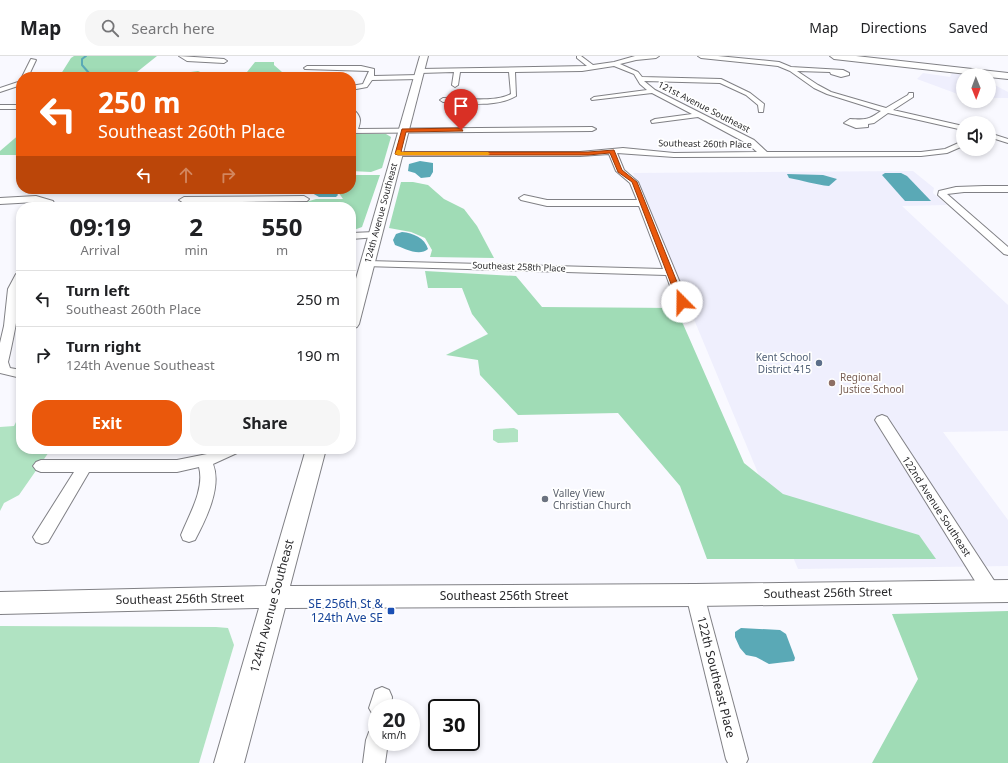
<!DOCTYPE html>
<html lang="en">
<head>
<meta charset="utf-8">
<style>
  :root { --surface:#fff; --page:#f6f6f6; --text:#202124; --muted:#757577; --line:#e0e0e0; --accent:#ea580c }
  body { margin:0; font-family:"Noto Sans",sans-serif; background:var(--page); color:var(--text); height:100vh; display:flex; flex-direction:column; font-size:15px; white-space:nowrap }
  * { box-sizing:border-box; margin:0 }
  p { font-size:13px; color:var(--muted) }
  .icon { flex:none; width:22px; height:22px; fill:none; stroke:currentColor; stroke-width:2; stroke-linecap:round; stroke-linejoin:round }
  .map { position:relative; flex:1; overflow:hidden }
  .drawer { position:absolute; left:16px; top:146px; width:340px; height:252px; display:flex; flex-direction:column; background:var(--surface); border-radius:16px; box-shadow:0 2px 6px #0003 }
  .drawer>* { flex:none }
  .top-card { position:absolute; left:16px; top:16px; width:340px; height:122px; border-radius:16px; box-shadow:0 2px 6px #0003; background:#ea580c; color:#fff; overflow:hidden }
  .needle { width:26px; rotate:179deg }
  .buttons { position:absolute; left:956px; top:12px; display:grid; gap:8px }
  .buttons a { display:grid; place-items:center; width:40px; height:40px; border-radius:50%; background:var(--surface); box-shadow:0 2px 6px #0003; font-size:20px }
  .speed { position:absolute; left:368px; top:643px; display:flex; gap:8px; font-size:20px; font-weight:700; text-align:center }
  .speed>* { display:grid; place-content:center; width:52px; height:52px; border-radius:50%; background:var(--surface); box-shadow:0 2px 6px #0003; line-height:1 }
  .speed small { font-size:10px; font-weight:400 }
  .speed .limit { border:2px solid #111; border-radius:6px; background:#fff; color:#111 }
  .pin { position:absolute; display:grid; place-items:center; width:34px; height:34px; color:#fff; margin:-41px -17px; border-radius:50% 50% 50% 0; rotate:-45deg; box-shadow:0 0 4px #0007 }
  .pin .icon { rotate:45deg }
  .me { position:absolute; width:44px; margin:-22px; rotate:338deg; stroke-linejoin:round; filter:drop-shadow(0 0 3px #0008) }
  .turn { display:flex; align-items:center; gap:14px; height:84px; padding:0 16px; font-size:18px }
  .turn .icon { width:52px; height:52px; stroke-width:2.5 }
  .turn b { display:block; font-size:28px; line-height:34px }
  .lanes { display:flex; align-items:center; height:38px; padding:0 16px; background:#0003; justify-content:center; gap:20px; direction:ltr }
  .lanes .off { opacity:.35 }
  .eta { display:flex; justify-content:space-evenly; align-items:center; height:68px; text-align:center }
  .eta b { font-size:24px; font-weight:700; line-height:28px }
  .button { display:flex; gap:8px; margin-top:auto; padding:8px 16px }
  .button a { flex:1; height:46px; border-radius:16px; background:var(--accent); color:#fff; font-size:16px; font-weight:700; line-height:46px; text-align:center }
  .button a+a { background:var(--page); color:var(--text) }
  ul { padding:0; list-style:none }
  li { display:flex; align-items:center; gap:12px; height:56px; padding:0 16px; border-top:1px solid var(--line) }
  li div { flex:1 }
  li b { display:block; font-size:15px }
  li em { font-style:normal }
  header { display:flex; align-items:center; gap:24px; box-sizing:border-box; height:56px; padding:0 20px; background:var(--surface); border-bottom:1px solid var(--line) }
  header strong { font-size:19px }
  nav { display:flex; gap:22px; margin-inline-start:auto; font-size:14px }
  .search { width:280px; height:36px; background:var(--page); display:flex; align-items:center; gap:10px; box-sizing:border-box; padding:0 14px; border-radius:16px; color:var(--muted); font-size:15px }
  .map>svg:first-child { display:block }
  .built { fill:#efeffd }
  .green { fill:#b0e3c2 }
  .forest { fill:#a0dcb6 }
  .water { fill:#5aa9b6 }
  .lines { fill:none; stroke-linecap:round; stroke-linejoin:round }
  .stream { stroke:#5aa9b6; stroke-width:2 }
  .street-casing { stroke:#808085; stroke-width:2 }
  .secondary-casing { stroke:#808085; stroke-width:2 }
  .primary-casing { stroke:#808085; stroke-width:2 }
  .street { fill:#fff; fill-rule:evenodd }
  .secondary { fill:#fff; fill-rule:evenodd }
  .primary { fill:#fff; fill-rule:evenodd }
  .route { fill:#ea580c; stroke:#983908 }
  .slow { fill:#f59e0b }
  .service-dot { fill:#5c6f8a; stroke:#fff; stroke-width:1.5 }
  .education-dot { fill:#8d6e63; stroke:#fff; stroke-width:1.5 }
  .worship-dot { fill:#6b7280; stroke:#fff; stroke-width:1.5 }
  .transit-dot { fill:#1a4fb4; stroke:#fff; stroke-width:1.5 }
  .labels { text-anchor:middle; stroke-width:3.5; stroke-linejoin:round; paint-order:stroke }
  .far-street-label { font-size:9px; fill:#28282a; stroke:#fff }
  .service-label { font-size:10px; fill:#4e5e75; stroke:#fff; text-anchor:end }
  .education-label { font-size:10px; fill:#785e54; stroke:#fff; text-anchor:start }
  .worship-label { font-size:10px; fill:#5b616d; stroke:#fff; text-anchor:start }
  .street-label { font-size:10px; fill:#28282a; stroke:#fff }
  .near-street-label { font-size:12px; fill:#28282a; stroke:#fff }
  .near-transit-label { font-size:12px; fill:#164399; stroke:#fff; text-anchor:end }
</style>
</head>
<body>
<header>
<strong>Map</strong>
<div class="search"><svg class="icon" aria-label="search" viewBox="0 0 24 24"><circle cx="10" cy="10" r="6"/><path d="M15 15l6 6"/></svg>Search here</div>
<nav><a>Map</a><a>Directions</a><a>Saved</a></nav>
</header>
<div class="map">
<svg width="1008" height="707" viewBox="0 0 1008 707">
  <rect width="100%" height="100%" fill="#f9f9ff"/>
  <g class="built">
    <path d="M923 17 950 21 952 17 970 19H963V40L917 23Z"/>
    <path d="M989 26 1008 36V42H989Z"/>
    <path d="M913 115 934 132 933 137 947 149 902 150 1008 249V375L943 376 1008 464V510L798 513 633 117Z"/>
  </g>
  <g class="green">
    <path d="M16 366H21V393H51L19 439 4 447 0 455V371L14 370Z"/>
    <path d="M514 372 518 374V386L498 387 493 384V374L496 373Z"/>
    <path d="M0 570 216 571 228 572 234 589 199 707H0Z"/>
  </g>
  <g class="forest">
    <path d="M74 0H157L137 16 162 20 198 15 212 21H59L71 2Z"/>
    <path d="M255 6H274V9L282 16 278 21H243Z"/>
    <path d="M21 77V99H0V95Z"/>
    <path d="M351 78H386L391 81 382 112 371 116 351 115Z"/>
    <path d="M351 119H380L362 171 351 175V151H299L296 149 316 143H343L336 133H351Z"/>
    <path d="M401 126H413L428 129 444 143 464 153 477 170 494 202 430 201 432 194 425 182 411 176 389 172Z"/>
    <path d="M425 215 516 220 542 251 676 252 744 407 783 438 919 479 936 503H707L680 430 618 357 518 359 480 319 478 304 446 299 488 278 472 258 462 232H428Z"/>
    <path d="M1008 555V707H872L918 623 892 558Z"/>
  </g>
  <g class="water">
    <path d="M420 105 433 107V116L430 121 421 122 415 117 408 115 409 108Z"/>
    <path d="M885 117H901L907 120 931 145H905L882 119Z"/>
    <path d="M787 118 823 119 837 123 829 130C816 129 802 124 789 122Z"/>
    <path d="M313 133H334L338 139 336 141H319L312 137Z"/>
    <path d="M402 176C413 177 425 182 428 193 419 201 404 192 395 189L393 184 396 178Z"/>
    <path d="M741 572 780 574 786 578 795 602 794 605 769 608 756 601 746 599 740 592 735 581V576Z"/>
  </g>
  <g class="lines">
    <path class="stream" d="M86 0 82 3V9L89 17 90 21"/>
    <g class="street-casing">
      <g id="street">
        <path d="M179 0 224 3 227 5 224 7 187 5Z"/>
        <path d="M577 0H581L593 9 614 6 635 0H659L656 2 636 4 620 8 638 16 642 21 721 23 750 37 764 48 763 56H759L758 49 746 39 720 27 644 25 655 34 754 84 767 96H921L945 93 963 85V90L947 97 921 100 674 101 617 97 624 114 638 126 688 246 686 248H678L676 246 666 219 364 210 363 208 368 205 663 213 639 150H547L521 144 519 142 524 139 547 144H637L630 127 616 115 609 98 580 100H398L394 98 398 96H580L623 92 674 97 757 96 748 88 698 61 652 67 651 65 655 63 692 58 652 37 592 44 591 43 594 41 647 34 640 28 634 18 614 10 582 15 515 16 516 40C496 52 466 47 443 46L440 44 443 42C462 42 494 47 511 38L509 16H460L458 29 455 31 452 29 454 16 420 17 417 15 420 13 587 10 577 2Z"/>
        <path d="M698 0H718L779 6 791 11 843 14 849 17V19L841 21 831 18 830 16 797 15 818 29 831 36 886 52 908 39 909 37H913V41L893 54 963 70V74L888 57 874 67 868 68V71L856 72 844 67 850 63C866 64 868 64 881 55L827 38 814 32 790 15 778 10 701 2Z"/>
        <path d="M31 3 36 4 28 21H22Z"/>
        <path d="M307 10H361L374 13V20L419 19 422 21 419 23 372 24 367 31 351 34V30L363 28 369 15 305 13 304 12Z"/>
        <path d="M21 25V29L0 36V32Z"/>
        <rect x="0" y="49" width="21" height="4"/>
        <path d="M351 54 355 55C361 61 361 65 358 73L592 71 596 73 592 75 351 77 353 63Z"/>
        <path d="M970 65H985L989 67H969Z"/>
        <path d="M989 77 1008 83V87L989 81Z"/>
        <path d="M984 130H1008V136H964L947 138 1008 191V199L1004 198 938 139 939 135 956 131Z"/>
        <path d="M36 140 53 145 56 151H46V149L36 146 0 148V142Z"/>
        <path d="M304 140 309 143 307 145 184 147 179 144 184 141Z"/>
        <path d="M375 176 378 177 380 179 378 181 351 183V177Z"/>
        <path d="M21 215C21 245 15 276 8 306L10 312 21 314V322L0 317V287L4 270 8 233 16 218Z"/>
        <path d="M882 359 887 361 997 529 1000 535 997 541 991 543 985 541 875 364 877 361Z"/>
        <path d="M218 393H239L237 397 213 408C222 431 206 463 195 484L189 486 183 484 181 479C189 459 205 433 199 411L177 416H89L48 486 42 488 36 486 33 481 74 416H41L36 414 33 410 36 406 41 404H177L207 398Z"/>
        <path d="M695 531 701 533 704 539 748 703 746 707H728L726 703 686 539 689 533Z"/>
        <path d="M382 631 389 634 392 641 391 652H377V661L373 659 369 652 375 634Z"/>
        <path d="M377 673V686H388L385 707H363L366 684 369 676Z"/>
      </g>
    </g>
    <g class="secondary-casing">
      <g id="secondary">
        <path d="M420 0H428L359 268 357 271 351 273V240Z"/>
        <path d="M306 393H326L290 530 695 528 1008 524V546L695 550 285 552 244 707H214L259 552 0 558V536L266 530Z"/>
      </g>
    </g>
    <g class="primary-casing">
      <path id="primary" d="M830 0H856L1008 17V23L989 21V19H976L834 3Z"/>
    </g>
    <use href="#street" class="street"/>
    <use href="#secondary" class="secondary"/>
    <use href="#primary" class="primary"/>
  </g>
  <path class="route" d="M461 72 463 75 406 76 401 96H588L614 94 622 114 637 126 685 246 684 248H679L678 246 632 126 618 116 610 97 588 99H398L395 98 402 73Z"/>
  <path class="slow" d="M397 94H400L401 96H488L490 98 488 99H398L395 98Z"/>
  <circle class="service-dot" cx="819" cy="307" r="4"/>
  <circle class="education-dot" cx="832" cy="327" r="4"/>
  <circle class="worship-dot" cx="545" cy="443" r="4"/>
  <rect class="transit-dot" x="387" y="551" width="8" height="8" rx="2"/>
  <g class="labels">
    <g class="far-street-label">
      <text transform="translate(704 51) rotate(27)" y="3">121st Avenue Southeast</text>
      <text transform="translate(705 88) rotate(1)" y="3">Southeast 260th Place</text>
      <text transform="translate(381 157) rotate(-75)" y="3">124th Avenue Southeast</text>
      <text transform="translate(519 211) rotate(2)" y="3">Southeast 258th Place</text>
    </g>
    <g class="service-label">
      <text x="811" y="305">Kent School<tspan x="811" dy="12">District 415</tspan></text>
    </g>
    <g class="education-label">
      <text x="840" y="325">Regional<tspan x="840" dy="12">Justice School</tspan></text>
    </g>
    <g class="worship-label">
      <text x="553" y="441">Valley View<tspan x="553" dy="12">Christian Church</tspan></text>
    </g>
    <g class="street-label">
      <text transform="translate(937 450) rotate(57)" y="4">122nd Avenue Southeast</text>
    </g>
    <g class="near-street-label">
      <text transform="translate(828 537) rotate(-1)" y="4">Southeast 256th Street</text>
      <text x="504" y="544">Southeast 256th Street</text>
      <text transform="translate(180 543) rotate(-1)" y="4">Southeast 256th Street</text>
      <text transform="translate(272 550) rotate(-75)" y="4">124th Avenue Southeast</text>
      <text transform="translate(716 621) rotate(76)" y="4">122th Southeast Place</text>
    </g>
    <g class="near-transit-label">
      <text x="383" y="552">SE 256th St &amp;<tspan x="383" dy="14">124th Ave SE</tspan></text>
    </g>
  </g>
</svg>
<div class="buttons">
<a><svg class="needle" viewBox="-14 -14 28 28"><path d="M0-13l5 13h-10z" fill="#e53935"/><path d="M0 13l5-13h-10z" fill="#757577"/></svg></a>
<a><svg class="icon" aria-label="sound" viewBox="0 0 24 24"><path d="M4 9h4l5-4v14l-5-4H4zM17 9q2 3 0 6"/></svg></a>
</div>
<div class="speed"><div>20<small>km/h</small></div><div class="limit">30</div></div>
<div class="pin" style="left:461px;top:74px;background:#d93025"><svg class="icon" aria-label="arrive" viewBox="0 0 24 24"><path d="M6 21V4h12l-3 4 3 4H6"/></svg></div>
<svg class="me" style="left:682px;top:246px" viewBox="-20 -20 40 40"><circle r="19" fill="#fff"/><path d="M0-13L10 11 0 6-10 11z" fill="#ea580c"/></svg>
<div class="top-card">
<div class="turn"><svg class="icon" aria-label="left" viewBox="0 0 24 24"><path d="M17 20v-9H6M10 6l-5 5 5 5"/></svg><div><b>250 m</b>Southeast 260th Place</div></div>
<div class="lanes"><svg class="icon" aria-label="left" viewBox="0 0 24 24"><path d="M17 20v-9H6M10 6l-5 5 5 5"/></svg><svg class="icon off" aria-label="ahead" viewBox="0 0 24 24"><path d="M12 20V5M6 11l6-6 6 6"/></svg><svg class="icon off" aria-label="right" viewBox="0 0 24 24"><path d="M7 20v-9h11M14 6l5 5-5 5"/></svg></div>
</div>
<section class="drawer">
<div class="eta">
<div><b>09:19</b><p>Arrival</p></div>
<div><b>2</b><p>min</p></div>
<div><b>550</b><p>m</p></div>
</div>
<ul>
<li><svg class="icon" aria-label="left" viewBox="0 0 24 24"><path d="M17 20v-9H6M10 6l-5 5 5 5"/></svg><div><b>Turn left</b><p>Southeast 260th Place</p></div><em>250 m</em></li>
<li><svg class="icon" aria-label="right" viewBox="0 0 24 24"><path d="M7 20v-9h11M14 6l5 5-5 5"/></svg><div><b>Turn right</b><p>124th Avenue Southeast</p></div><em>190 m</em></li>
</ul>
<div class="button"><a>Exit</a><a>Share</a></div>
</section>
</div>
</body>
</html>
